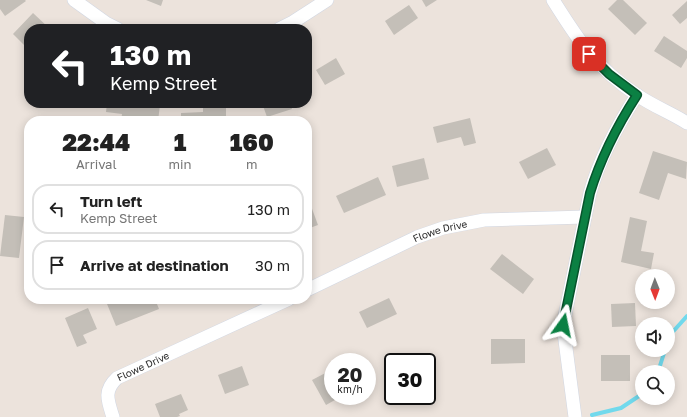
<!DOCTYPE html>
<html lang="en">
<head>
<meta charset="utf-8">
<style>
  :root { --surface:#fff; --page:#f2f2f2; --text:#222; --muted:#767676; --line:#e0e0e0 }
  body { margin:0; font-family:"Golos Text",sans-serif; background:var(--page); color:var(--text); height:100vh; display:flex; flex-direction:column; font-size:15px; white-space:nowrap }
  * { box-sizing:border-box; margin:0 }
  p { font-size:13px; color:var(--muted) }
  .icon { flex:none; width:22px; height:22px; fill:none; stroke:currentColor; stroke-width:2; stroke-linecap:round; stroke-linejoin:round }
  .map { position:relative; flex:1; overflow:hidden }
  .sheet { position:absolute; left:24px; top:116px; width:288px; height:188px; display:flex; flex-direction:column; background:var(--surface); border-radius:16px; box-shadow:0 2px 10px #0003 }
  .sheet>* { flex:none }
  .banner { position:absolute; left:24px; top:24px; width:288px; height:84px; border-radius:16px; box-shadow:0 2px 10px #0003; background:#202124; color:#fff; overflow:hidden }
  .needle { width:26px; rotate:179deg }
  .tools { position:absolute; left:635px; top:269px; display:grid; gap:8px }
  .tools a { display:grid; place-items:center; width:40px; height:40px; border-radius:50%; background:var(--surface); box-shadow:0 2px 10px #0003; font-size:20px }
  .speed { position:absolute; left:324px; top:353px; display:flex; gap:8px; font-size:20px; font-weight:700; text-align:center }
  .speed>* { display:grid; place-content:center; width:52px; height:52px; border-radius:50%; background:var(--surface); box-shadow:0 2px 10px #0003; line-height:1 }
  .speed small { font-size:10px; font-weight:400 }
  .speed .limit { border:2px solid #111; border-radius:6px; background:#fff; color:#111 }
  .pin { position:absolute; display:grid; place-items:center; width:34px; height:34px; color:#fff; margin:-17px; border-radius:8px; box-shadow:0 2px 6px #0006 }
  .me { position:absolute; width:44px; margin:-22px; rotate:12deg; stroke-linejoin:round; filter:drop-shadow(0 0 3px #0008) }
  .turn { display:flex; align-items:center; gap:14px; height:84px; padding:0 20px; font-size:18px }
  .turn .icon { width:52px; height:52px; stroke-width:2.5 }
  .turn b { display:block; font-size:28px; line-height:34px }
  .eta { display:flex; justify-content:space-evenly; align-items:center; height:68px; text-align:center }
  .eta b { font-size:24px; font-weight:800; line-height:28px }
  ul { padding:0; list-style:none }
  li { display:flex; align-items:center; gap:12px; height:50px; margin:0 8px 6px; padding:0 12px; border:2px solid var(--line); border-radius:16px }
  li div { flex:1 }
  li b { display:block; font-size:15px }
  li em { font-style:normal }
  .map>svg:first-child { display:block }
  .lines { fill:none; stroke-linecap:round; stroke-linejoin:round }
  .stream { stroke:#71d9ec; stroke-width:4 }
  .building { fill:#c4bfb8 }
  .minor-casing { stroke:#d1d7e3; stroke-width:14 }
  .minor { stroke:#fff; stroke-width:13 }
  .route-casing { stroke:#07532c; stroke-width:10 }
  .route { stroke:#0b8043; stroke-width:7 }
  .labels { text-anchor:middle; stroke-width:3.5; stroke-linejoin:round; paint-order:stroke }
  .street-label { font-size:10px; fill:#2a2a2a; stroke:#fff }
</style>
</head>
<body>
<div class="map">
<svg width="687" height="417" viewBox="0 0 687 417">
  <rect width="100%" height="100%" fill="#ece3dc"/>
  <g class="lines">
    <g class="stream">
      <path d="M668 340 670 335 687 316"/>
      <path d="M658 372 665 350"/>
      <path d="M592 415 621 408 642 394"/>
    </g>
  </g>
  <g class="building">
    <path d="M0 0H25L26 1 5 16 0 9Z"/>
    <path d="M146 0H163L161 6Z"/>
    <path d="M422 0H437L426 7Z"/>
    <path d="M617 0H623L647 23 635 35 608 9Z"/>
    <path d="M687 1V18L680 24 672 15Z"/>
    <path d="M409 5 418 18 394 35 385 21Z"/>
    <path d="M33 13 50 29H29V50L13 34Z"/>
    <path d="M664 36 687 51V58L681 68 654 51Z"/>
    <path d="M336 58 345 74 325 85 316 70Z"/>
    <path d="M107 103H144L160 105 158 121H121L122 114 106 112Z"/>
    <path d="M262 103H290L292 109 267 117Z"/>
    <path d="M203 104H226V121H181V113L203 112Z"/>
    <path d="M470 118 476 143 464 146 461 137 437 143 433 127Z"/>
    <path d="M547 148 556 165 528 179 519 162Z"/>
    <path d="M653 151 687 162 686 179 668 173 659 200 639 193Z"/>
    <path d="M424 158 429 179 397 187 392 166Z"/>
    <path d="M378 177 386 195 344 213 336 196Z"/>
    <path d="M311 206 318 225 307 229V207Z"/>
    <path d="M5 215 24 217 19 258 0 256Z"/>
    <path d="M630 217 647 221 641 251 654 253 651 269 621 262Z"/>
    <path d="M502 254 534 279 523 294 490 269Z"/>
    <path d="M389 298 397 314 367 328 359 312Z"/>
    <path d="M105 299H155L159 309 116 326Z"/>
    <path d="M635 303 636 326 612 327 611 304Z"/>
    <path d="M88 308 97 329 83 335 87 343 77 347 65 318Z"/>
    <path d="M491 339H525V363L491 364Z"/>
    <rect x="601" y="355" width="29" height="26"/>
    <path d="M242 366 249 385 225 394 218 375Z"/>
    <path d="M333 369V396H350L344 400 342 396 326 405 312 380Z"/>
    <path d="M181 394 188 410 179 414 180 416 177 417H160L155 404Z"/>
  </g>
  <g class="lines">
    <g class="minor-casing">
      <g id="minor">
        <path d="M74 0 106 23 118 29"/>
        <path d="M553 0C578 40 596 68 637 95 653 106 671 113 687 123"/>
        <path d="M279 29 293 22 327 0"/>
        <path id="s1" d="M307 290 417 237 443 228 484 220 585 217"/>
        <path id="s2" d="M113 417C108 401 103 391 117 378L289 299"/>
        <path d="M575 417 563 325 590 193C600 157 617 126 637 95"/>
      </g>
    </g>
    <use href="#minor" class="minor"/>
  </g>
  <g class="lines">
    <g class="route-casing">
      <path id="route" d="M563 325 590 193C601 157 617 126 637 95L609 74 589 54"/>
    </g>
    <use href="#route" class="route"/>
  </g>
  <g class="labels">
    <g class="street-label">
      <text dy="4" stroke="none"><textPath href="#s1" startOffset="146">Flowe Drive</textPath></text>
      <text dy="4" stroke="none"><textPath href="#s2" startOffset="71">Flowe Drive</textPath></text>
    </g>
  </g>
</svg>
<div class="tools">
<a><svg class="needle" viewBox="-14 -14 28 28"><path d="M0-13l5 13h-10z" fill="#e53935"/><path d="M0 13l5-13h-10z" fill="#767676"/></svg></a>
<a><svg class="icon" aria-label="sound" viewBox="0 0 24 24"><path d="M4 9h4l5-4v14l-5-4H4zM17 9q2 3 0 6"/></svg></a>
<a><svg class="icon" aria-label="search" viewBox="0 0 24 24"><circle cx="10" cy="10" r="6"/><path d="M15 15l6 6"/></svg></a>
</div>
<div class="speed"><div>20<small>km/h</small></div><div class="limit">30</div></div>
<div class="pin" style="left:589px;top:54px;background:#d93025"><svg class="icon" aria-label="arrive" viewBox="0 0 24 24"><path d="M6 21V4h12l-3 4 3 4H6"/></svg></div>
<svg class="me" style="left:563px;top:325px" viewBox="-20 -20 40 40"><path d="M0-17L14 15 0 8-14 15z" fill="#0b8043" stroke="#fff" stroke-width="4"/></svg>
<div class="banner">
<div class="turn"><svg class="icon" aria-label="left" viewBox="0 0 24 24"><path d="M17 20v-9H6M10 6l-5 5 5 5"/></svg><div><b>130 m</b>Kemp Street</div></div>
</div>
<section class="sheet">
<div class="eta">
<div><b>22:44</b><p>Arrival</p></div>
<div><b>1</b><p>min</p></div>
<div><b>160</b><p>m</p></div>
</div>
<ul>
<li><svg class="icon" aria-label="left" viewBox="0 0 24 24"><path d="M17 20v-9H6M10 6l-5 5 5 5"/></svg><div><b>Turn left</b><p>Kemp Street</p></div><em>130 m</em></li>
<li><svg class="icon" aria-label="arrive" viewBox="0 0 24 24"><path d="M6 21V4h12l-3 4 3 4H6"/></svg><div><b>Arrive at destination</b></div><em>30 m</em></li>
</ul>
</section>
</div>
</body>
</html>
